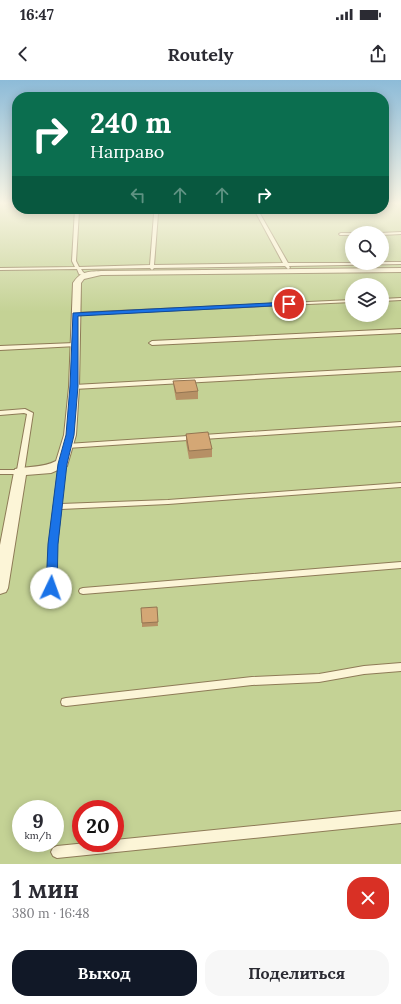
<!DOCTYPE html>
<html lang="ru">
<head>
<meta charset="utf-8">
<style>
  :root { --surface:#fff; --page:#f7f7f7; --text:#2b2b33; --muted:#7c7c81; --accent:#111827 }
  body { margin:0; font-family:Lora,serif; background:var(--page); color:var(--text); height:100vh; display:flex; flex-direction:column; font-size:15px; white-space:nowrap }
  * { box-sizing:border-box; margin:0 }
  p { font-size:13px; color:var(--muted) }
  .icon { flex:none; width:22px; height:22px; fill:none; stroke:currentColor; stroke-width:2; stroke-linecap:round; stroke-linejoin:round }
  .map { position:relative; height:784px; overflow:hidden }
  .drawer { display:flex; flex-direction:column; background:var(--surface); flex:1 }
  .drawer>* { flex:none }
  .banner { position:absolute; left:12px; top:12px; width:377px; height:122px; border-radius:16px; box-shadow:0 2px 10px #0003; background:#0b6e4f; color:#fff; overflow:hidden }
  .fabs { position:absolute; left:345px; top:146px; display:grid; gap:8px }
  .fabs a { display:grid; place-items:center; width:44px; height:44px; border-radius:50%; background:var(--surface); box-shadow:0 2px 10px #0003; font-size:20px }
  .speed { position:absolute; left:12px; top:720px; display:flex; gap:8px; font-size:20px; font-weight:700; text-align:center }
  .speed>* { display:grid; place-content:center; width:52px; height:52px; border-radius:50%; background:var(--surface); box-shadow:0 2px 10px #0003; line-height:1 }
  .speed small { font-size:10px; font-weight:400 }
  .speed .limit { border:6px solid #d22; background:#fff; color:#111 }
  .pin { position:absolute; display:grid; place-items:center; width:34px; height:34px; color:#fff; margin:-17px; border:2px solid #fff; border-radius:50%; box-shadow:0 1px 4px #0007 }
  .me { position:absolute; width:44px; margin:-22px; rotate:3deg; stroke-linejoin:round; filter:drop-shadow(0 0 3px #0008) }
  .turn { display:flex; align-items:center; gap:14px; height:84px; padding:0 12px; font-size:18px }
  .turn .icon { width:52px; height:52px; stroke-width:2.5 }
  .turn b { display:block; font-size:28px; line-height:34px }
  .lanes { display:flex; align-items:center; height:38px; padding:0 12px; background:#0003; justify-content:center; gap:20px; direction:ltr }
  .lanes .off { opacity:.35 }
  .round { display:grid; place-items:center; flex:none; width:42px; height:42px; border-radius:16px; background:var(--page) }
  .overview { display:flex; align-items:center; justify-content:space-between; height:68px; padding:0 12px }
  h1 { font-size:24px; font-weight:800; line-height:30px }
  .cta { display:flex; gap:8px; margin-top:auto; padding:8px 12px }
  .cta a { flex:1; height:46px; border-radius:16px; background:var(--accent); color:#fff; font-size:16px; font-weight:800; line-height:46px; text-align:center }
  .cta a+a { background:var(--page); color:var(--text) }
  .status { display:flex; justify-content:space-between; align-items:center; height:28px; padding:0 20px; background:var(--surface); direction:ltr }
  .status svg { height:11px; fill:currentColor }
  header { display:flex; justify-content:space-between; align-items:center; height:52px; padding:0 12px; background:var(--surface); font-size:18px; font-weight:800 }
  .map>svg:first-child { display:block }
  .green { fill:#c4d295; fill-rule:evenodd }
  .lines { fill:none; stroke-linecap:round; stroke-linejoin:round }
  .service-casing { stroke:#8e7b57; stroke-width:2 }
  .minor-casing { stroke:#8e7b57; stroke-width:2 }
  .service { fill:#fcf5d7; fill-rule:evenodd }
  .minor { fill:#fcf5d7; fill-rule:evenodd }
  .wall { fill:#b69065 }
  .building { fill:#d4a775; stroke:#947552 }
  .route { fill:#1a73e8; stroke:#114b97 }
</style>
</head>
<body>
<div class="status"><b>16:47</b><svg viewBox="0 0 49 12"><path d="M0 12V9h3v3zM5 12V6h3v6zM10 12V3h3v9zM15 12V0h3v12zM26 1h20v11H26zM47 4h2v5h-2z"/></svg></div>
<header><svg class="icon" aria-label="back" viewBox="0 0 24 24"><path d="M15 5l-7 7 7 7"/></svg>Routely<svg class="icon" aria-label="share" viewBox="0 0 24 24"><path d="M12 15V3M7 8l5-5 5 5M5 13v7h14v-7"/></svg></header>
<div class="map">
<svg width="401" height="784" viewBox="0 0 401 784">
  <rect width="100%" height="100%" fill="#f2e9c3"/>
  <path class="green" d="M0 122H17V129H384V122H401V784H0ZM352 153H382V183H352ZM352 205H382V235H352ZM21 729H55V763H21ZM81 729H115V763H81Z"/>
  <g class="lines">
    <g class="service-casing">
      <g id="service">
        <path d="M75 129H164L163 130 256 131V129H352L350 130 259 131V132L288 183H382V182H401V184L289 186 290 188 288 189 285 186 154 188 152 190 150 188 81 189 83 192 87 195 85 196 79 194 77 189 0 190V188L75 187 72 181ZM79 131 156 132 154 134 150 185 79 187 76 181ZM161 132 256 133 283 183 154 185 158 134Z"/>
        <path d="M401 152V154L382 155 381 153Z"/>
        <path d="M341 153H353L352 155H340L339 154Z"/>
        <path d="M401 218V220L382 221V219Z"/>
        <path d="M352 220V222L75 235 73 234 75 233Z"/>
        <path d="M401 249V253L152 265 149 263 152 261Z"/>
        <path d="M75 263 78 265 77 266 0 270V266Z"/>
        <path d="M401 287V291L74 309 71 307 74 305Z"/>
        <path d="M25 329 33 333 24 392 20 394H0V390H17L27 334 24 333 0 335V331Z"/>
        <path d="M401 342V346L67 368 64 366 67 364Z"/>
        <path d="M62 381 65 383 61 424 168 420 401 403V407L168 424 61 429 57 465 55 508 54 510 51 511 48 510 47 508 49 465 59 383Z"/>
        <path d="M401 482V488L83 514 80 513 79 511 80 509 83 508Z"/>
        <path d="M401 583V591L364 594 319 602 252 605 66 626 62 625 61 622 62 619 66 618 252 597 319 594 364 586Z"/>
        <path d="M401 731V743L57 778 53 776 51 772 53 768 57 766 87 763H115V760Z"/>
      </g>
    </g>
    <g class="minor-casing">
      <path id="minor" d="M401 188V192L101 195 84 199 81 203 79 307 76 355 67 386 51 393 26 395 8 508 6 512 0 514V465L14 392 15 389C29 386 43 388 56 381L64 355 69 307 73 203C81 191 87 192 101 191Z"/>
    </g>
    <use href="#service" class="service"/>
    <use href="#minor" class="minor"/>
  </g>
  <g class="wall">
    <path d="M173 301 198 311V319L176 320 174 309Z"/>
    <path d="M186 354 212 369V377L189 379 186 362Z"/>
    <path d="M157 527 158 546 142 547V543Z"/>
  </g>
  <g class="building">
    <path d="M195 300 198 311 176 313 173 301Z"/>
    <path d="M208 352 212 369 189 371 186 354Z"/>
    <path d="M157 527 158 542 142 543 141 528Z"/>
  </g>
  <linearGradient id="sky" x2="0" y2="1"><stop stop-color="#8dbbd8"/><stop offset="0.53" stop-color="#f9f5e4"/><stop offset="1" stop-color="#f9f5e4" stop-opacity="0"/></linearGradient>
  <rect width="401" height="232" fill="url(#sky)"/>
  <path class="route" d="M289 222 292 224 291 225 78 236V306L74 355 67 384 58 464 57 508 55 511H47L46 508 48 464 58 384 66 355 70 306 73 233Z"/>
</svg>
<div class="fabs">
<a><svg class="icon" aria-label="search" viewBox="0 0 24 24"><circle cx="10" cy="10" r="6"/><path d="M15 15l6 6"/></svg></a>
<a><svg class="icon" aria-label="layers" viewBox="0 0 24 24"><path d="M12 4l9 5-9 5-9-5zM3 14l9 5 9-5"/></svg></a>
</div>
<div class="speed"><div>9<small>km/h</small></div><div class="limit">20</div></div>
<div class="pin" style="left:289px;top:224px;background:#d93025"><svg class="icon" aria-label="arrive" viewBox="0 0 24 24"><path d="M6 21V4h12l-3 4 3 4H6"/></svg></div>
<svg class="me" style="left:51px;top:508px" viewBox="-20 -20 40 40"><circle r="19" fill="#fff"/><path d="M0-13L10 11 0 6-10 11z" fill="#1a73e8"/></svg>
<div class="banner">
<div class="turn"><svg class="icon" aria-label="right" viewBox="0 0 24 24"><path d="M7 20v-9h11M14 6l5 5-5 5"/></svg><div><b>240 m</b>Направо</div></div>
<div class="lanes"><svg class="icon off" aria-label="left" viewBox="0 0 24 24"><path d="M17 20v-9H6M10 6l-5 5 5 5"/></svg><svg class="icon off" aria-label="ahead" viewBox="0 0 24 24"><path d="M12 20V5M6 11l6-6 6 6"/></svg><svg class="icon off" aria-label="ahead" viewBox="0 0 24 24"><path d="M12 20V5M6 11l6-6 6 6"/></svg><svg class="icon" aria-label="right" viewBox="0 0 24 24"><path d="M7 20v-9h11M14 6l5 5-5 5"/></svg></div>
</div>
</div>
<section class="drawer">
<div class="overview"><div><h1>1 мин</h1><p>380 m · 16:48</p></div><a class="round" style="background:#d93025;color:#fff"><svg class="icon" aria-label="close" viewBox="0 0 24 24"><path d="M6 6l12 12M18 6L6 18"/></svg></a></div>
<div class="cta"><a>Выход</a><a>Поделиться</a></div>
</section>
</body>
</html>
